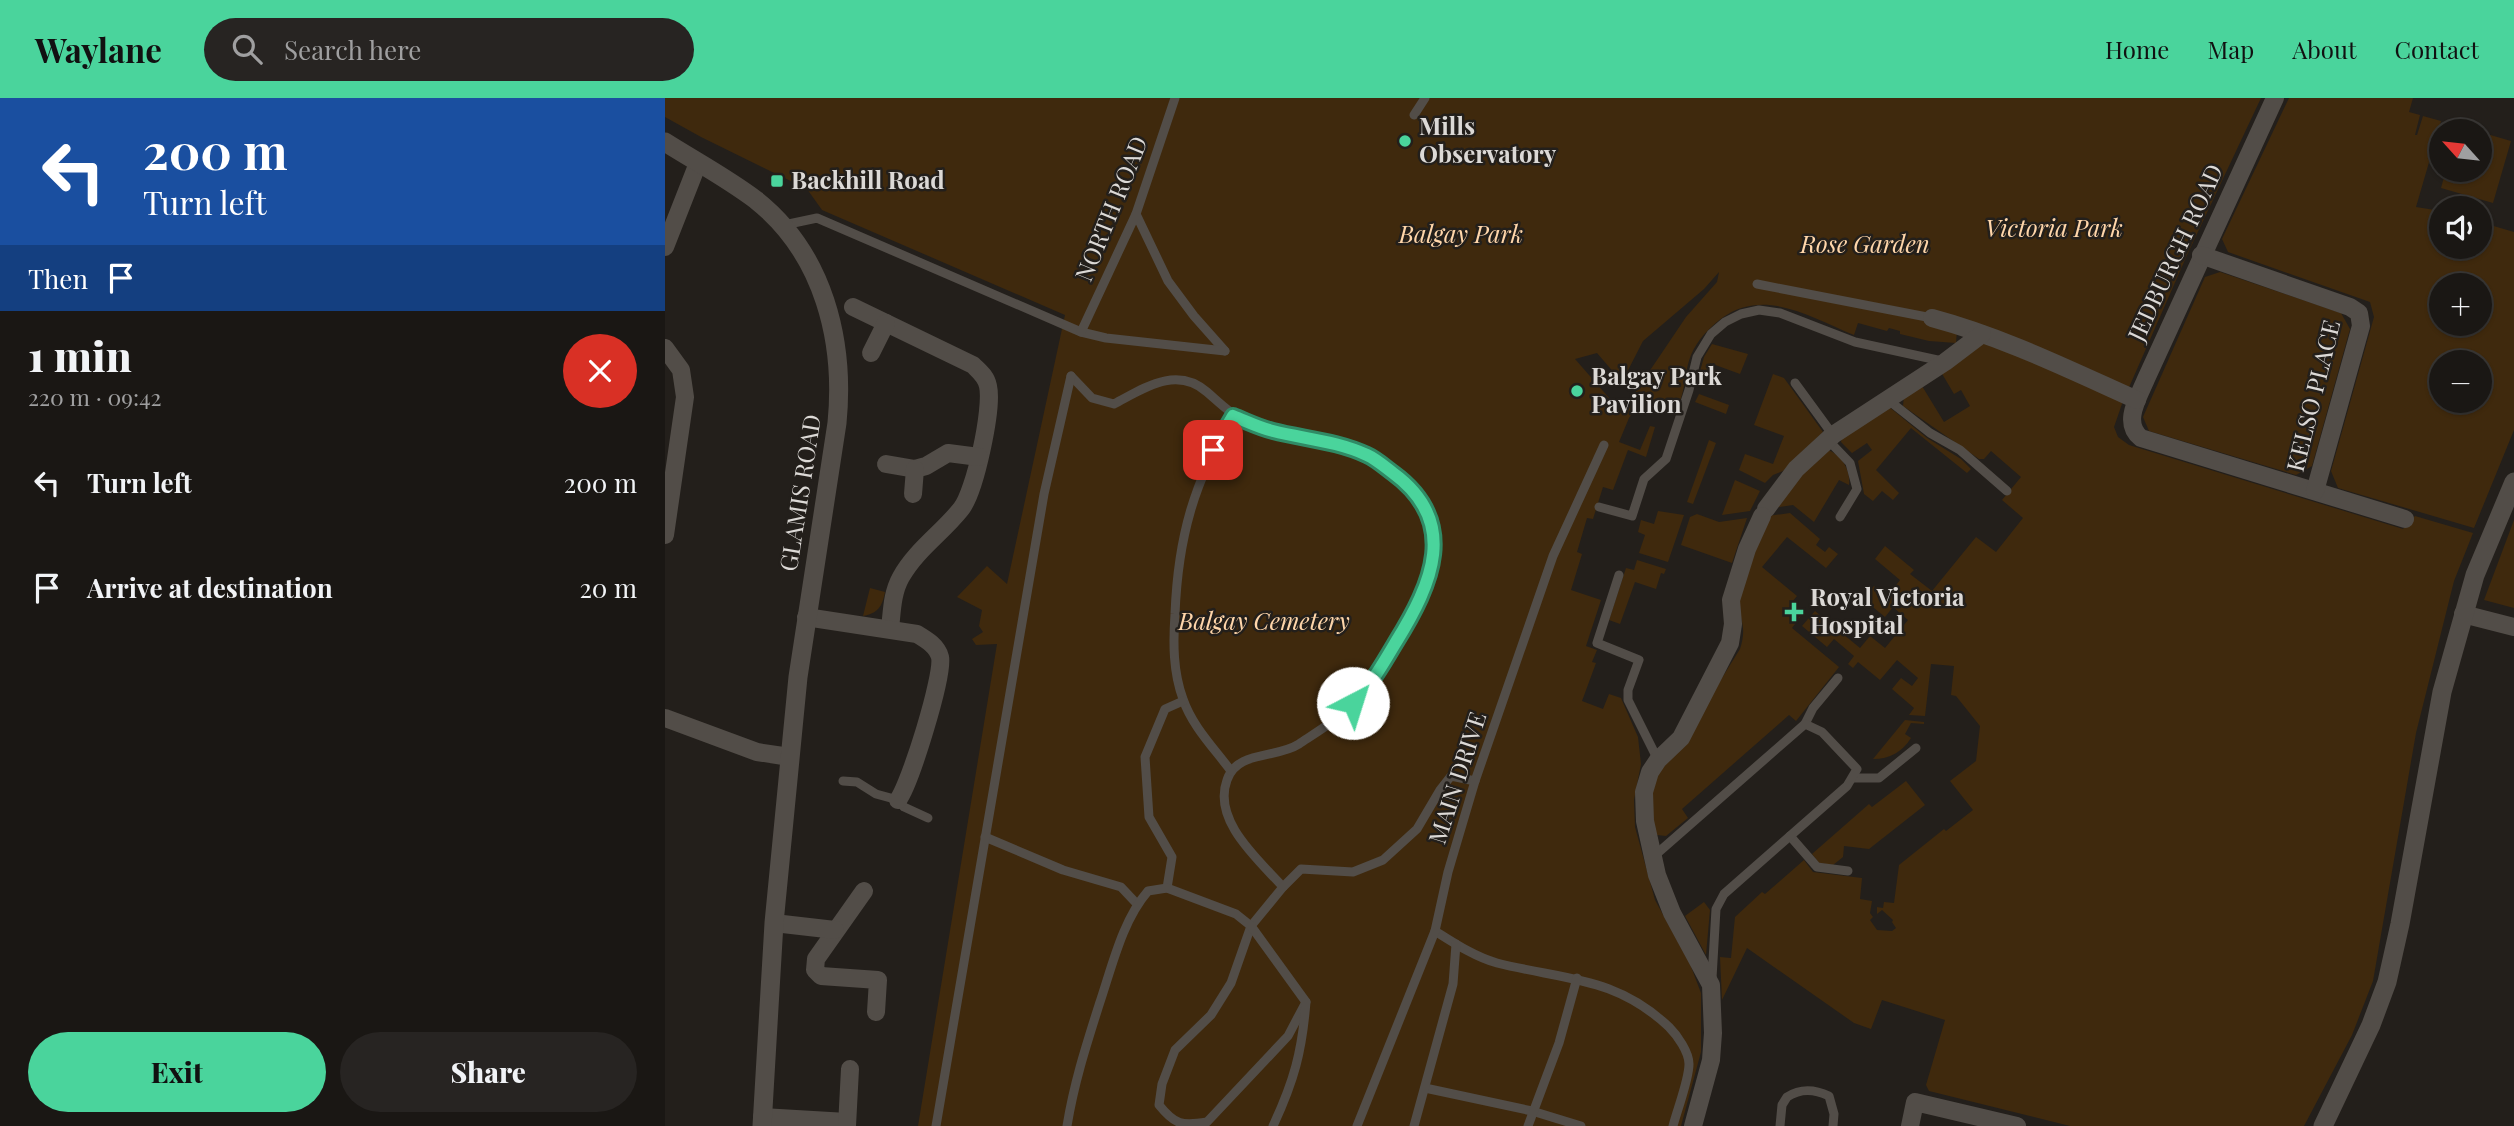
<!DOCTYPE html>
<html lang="en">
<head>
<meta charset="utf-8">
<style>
  :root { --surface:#1a1714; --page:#272422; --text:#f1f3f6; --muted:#9f9fa0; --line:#383634; --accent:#4ad49c }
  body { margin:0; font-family:"Playfair Display",serif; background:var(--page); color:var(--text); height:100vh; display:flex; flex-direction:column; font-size:26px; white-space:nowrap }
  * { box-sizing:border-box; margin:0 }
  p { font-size:23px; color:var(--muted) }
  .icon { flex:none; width:38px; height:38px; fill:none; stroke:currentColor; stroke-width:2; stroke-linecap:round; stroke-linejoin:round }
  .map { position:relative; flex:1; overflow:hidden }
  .drawer { display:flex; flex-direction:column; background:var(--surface); width:665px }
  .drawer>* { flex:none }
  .hud { background:#1a4fa0; color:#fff; overflow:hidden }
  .needle { width:46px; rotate:297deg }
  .tools { position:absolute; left:1764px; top:21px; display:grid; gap:14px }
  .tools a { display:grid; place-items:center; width:63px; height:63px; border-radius:50%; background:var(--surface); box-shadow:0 2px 5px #0004,0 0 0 2px var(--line); font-size:35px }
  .pin { position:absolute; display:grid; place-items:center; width:60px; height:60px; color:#fff; margin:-30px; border-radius:14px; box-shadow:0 4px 10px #0006 }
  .me { position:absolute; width:77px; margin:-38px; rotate:40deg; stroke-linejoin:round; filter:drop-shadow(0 0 5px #0008) }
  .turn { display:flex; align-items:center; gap:24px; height:147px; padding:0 28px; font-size:32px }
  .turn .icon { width:91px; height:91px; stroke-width:2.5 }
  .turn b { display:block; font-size:49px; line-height:60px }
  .then { display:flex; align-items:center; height:66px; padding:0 28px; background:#0003; gap:14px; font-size:26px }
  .round { display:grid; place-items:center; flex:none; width:74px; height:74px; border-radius:37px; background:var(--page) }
  .headline { display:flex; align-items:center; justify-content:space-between; height:119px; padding:0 28px }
  h1 { font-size:42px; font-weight:800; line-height:52px }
  .button { display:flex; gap:14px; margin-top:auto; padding:14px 28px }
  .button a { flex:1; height:80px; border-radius:42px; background:var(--accent); color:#111; font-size:28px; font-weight:800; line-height:80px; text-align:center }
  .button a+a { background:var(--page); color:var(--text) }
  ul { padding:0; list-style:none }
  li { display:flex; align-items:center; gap:21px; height:105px; padding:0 28px }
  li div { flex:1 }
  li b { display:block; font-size:26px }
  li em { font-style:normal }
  header { display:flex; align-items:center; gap:42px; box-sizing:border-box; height:98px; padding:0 35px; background:var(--accent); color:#111 }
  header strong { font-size:33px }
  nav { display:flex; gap:38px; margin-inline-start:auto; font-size:24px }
  .search { width:490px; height:63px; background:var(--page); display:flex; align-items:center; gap:18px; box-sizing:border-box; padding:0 24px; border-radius:38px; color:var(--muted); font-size:26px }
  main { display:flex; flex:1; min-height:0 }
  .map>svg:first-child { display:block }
  .green { fill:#3f290d; fill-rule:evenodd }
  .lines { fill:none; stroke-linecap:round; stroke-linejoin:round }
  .service { stroke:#524d48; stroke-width:9 }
  .minor { stroke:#524d48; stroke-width:18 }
  .tertiary { stroke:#524d48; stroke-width:19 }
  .route-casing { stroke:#308a65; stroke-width:18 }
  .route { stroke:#4ad49c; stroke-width:12 }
  .poi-dot { fill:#4ad49c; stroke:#231f1b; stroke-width:2.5 }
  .labels { text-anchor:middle; stroke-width:5; stroke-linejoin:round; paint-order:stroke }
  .poi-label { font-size:24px; font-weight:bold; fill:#dcd9d6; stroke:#231f1b; text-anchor:start }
  .street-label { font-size:24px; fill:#dcd9d6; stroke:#231f1b }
  .park-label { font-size:24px; font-style:italic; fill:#ffd6aa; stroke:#231f1b }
</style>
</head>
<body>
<header>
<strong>Waylane</strong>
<div class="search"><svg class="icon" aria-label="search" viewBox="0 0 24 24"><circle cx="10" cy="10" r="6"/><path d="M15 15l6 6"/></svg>Search here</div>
<nav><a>Home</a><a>Map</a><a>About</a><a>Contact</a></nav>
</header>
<main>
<section class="drawer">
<div class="hud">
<div class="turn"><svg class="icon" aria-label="left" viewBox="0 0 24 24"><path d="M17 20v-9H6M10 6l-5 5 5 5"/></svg><div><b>200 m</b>Turn left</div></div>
<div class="then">Then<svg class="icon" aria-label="arrive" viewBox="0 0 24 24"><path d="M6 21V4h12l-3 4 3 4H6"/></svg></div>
</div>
<div class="headline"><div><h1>1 min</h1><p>220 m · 09:42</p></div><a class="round" style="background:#d93025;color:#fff"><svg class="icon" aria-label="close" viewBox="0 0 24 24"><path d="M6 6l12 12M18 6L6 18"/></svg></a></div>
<ul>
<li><svg class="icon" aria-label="left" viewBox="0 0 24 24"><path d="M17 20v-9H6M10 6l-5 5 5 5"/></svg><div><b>Turn left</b></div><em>200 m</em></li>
<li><svg class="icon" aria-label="arrive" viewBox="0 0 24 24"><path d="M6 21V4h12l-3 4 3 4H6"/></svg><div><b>Arrive at destination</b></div><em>20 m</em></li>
</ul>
<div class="button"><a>Exit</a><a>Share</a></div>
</section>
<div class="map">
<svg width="1849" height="1028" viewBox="0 0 1849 1028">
  <rect width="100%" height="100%" fill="#231f1b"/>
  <g class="green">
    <path d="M0 0H1596L1523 155 1458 303 1449 329 1453 339 1464 347 1738 431 1750 418 1808 435 1789 483 1751 635 1708 883 1687 937 1639 1028H1405L1264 993 1261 987 1280 922 1217 902 1206 931 1189 925 1082 850 1057 902 1055 859 1066 860 1070 819 1097 794 1100 796 1139 762 1148 774 1197 780 1195 801 1207 803 1205 815 1208 819 1205 822 1212 832 1227 833 1231 830 1227 824 1228 822 1217 812 1212 816V809L1218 810 1219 804 1229 805 1234 767 1279 731 1281 733 1308 712 1285 683 1311 663 1315 628 1291 598 1286 597 1289 568 1266 566 1260 618 1244 617 1249 610 1227 591 1236 580 1247 588 1253 580 1232 562 1215 582 1193 564 1188 570 1183 566 1189 558 1169 541 1162 549 1137 528 1150 513 1195 550 1205 538 1220 550 1243 522 1228 509 1220 519 1198 501 1209 488 1222 499 1235 482 1210 461 1220 448 1249 472 1245 476 1267 493 1311 439 1331 454 1358 420 1337 402 1356 379 1326 353 1319 361H1314L1238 308 1239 298 1257 288 1279 324 1305 308 1296 292 1289 296 1276 274 1320 244 1292 232 1291 245 1264 243 1235 236V233L1224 230 1222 233 1193 225 1189 237C1147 220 1100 189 1057 220 1045 229 1032 242 1026 257 1018 276 1022 301 1006 317L997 313 994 317 976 304 964 320 954 344 975 352 985 328 990 329 981 359 963 352 948 392 938 389 928 421 922 420 912 454 917 456 906 492 936 502 921 548 932 552 927 564 931 565 917 603 938 611 944 596 956 600 973 639 976 666 969 702 970 729 990 802 1025 866 1036 895V954L1016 1028H253L332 546 311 547 307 541 318 534 314 528 317 512 292 499 322 468 342 486 400 217 157 112 142 91 36 39 0 19ZM1054 174 1052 184 1021 219 961 308 945 301 910 261 932 255 957 284 978 243 1039 191Z"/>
    <path d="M1624 0H1748L1744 14 1755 17 1750 37H1752L1758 18 1776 23 1751 109 1776 113V149H1815V124L1849 134V332L1809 430 1673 390 1666 373 1709 219 1705 204 1563 154 1557 141ZM1776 187H1815V226H1776ZM1776 264H1815V303H1776Z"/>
    <path d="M1815 34 1846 43 1828 105 1776 90 1781 72H1815Z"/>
    <path d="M1555 174 1676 215 1685 231 1647 368 1631 377 1484 333 1478 319 1540 179Z"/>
    <path d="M1047 246 1083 256 1075 276 1045 265 1040 279 1034 277 1039 259Z"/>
    <path d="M1108 276 1119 280 1158 334 1118 373 1108 377 1100 385 1074 372 1080 356 1108 366 1119 338 1089 327Z"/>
    <path d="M1034 296 1064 307 1061 316 1030 304Z"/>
    <path d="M1223 308 1262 340 1296 361 1306 371 1302 375 1246 330 1211 372 1234 395 1228 402 1217 393 1208 403 1199 396 1193 363 1207 352 1202 345 1187 355 1176 344 1177 336Z"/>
    <path d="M1044 342 1051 345 1028 406 1022 404Z"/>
    <path d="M1161 351C1176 356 1186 372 1184 387L1174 382 1149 424 1128 407 1108 410 1145 364Z"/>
    <path d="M1070 382 1095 393 1085 413 1057 417Z"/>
    <path d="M993 413 1019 417 1003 464 974 455 980 437 973 434 976 422 989 426Z"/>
    <path d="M1125 415 1155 441 1151 447 1160 454 1164 449 1173 456 1161 470 1122 439 1097 469 1132 498 1127 504 1139 514 1127 530 1174 569 1131 623 1124 617 1017 711 1023 720 1001 738 992 737 986 730 984 698 991 677 1032 620 1075 551C1081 533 1078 522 1070 505L1103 418Z"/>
    <path d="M1032 416 1054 424 1082 420 1067 465 1016 447 1025 419Z"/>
    <path d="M1849 422V510L1819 502Z"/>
    <path d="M972 462 1001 471 999 476 996 475 991 491 970 484 955 526 944 522 961 470 969 472Z"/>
    <path d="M205 490 220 494C217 509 213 515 198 518Z"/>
    <path d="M1240 622 1259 624V626L1246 625 1240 636 1246 640C1237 654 1225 661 1208 661Z"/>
    <path d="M1241 683 1260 707 1204 751 1179 748 1178 759 1168 767 1154 765 1147 756 1204 706 1207 709Z"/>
    <path d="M1039 804 1045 812 1041 857 1020 818Z"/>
  </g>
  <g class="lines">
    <g class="service">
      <path d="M749 17 760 0"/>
      <path d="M471 116 503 183 529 218 560 253"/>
      <path d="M119 127 152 120 416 234 441 240 560 253"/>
      <path d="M1092 186 1267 220"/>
      <path d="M416 234 471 116 510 0"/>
      <path d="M406 278 427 300 449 306C478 291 511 267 542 294 556 306 566 317 584 324 622 339 672 338 706 358 731 373 761 397 768 427 779 472 748 517 725 554 718 566 712 579 703 590 685 614 658 630 634 646 611 661 572 652 562 682 547 723 594 762 618 789"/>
      <path d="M1130 285 1168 337"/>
      <path d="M1222 301 1265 335 1295 352 1342 393"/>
      <path d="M1163 342 1185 365 1192 391 1175 419"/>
      <path d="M934 409 967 418 979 381 1001 361 1024 292 1032 259 1046 236 1060 224 1076 216 1094 212 1115 215 1190 244 1277 263"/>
      <path d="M954 477 932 545 974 562 963 592V602L993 662"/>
      <path d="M1140 626 1148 610 1173 580"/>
      <path d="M566 673C549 650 527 628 518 601 508 574 508 545 510 516 513 439 529 384 568 318"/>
      <path d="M1188 680H1214L1251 650"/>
      <path d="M178 683 192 684 211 696 233 702 239 709 263 720"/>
      <path d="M1125 738 1152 769 1183 773"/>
      <path d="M320 739 398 772 456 789 472 806"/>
      <path d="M988 759 1140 626 1157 634 1192 671 1182 688 1059 796 1051 811 1047 880"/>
      <path d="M502 790 507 759 484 719 480 659 500 611 518 603"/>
      <path d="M770 833C789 845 810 859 832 865 899 882 950 878 1004 929 1012 937 1024 954 1024 966 1024 982 1012 1012 1008 1028"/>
      <path d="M641 904 623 938 542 1024C517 1028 510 1027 494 1007L497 986 510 952 546 917 566 885 586 828 618 789 636 771 688 774 718 762 752 731 775 692 786 678 810 683"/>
      <path d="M760 990 867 1013 916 1028"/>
      <path d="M271 1028 379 396 406 278"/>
      <path d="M402 1028C409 985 421 948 434 907 447 869 457 823 483 793L502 790 571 816 586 828 641 904C637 954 629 983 608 1028"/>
      <path d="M692 1028 770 833 783 774 810 683 888 458 939 347"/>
      <path d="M749 1028 788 886 791 846"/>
      <path d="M863 1028 894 945 912 880"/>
      <path d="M1115 1028 1117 1007 1122 999C1136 990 1149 991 1164 998L1169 1016 1168 1028"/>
    </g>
    <g class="minor">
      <path d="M1610 0 1481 281C1473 300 1457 325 1476 340L1740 421"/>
      <path d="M0 149 33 65"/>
      <path d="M1536 157 1685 209 1694 215 1696 228 1650 393"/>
      <path d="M188 209 308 267C314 273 321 278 323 288 328 310 310 394 296 411 277 435 251 452 236 479 227 495 227 513 225 531"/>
      <path d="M1267 220C1338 239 1405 272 1472 302"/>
      <path d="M0 250 16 272 20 299 0 437"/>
      <path d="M206 255 221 225"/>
      <path d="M221 366 250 371 261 368 283 355 314 359"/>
      <path d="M248 396 250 371"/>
      <path d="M1101 411 1131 371 1168 337 1280 264 1317 236"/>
      <path d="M1798 516 1849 529"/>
      <path d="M141 519 252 536C262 542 272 548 275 559 279 577 245 686 233 702"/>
      <path d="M0 620 92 654 125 659"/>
      <path d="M199 793 151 861 150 872 156 878 213 882 211 914"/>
      <path d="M109 825 170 832"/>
      <path d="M97 1019 182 1024"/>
      <path d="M182 1028 185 971"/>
      <path d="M1028 1028 1046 962 1048 935 1046 887 1007 815 992 777 980 723 979 694 985 674 993 662 1016 640 1065 545 1068 526 1066 502 1082 451 1097 418"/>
      <path d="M1245 1028 1250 1004 1352 1028"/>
    </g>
    <g class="tertiary">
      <path d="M0 44C30 63 62 80 91 102 159 156 180 243 172 325L133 579 109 825 97 1028"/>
      <path d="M1658 1028 1706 927 1722 884 1735 826 1777 594 1810 477 1849 384"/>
    </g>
  </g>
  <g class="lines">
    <g class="route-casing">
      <path id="route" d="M548 352 568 318C581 323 595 330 608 333 640 341 672 343 702 357 711 361 720 369 728 375 795 424 767 486 731 544 718 566 706 587 688 605"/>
    </g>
    <use href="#route" class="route"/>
  </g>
  <g class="poi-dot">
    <circle cx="740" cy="43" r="7"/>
    <rect x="105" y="76" width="14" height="14" rx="3.5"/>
    <circle cx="912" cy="293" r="7"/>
    <path d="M1125.5 503.5h7v7h7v7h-7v7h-7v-7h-7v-7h7z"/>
  </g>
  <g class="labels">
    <g class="poi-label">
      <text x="754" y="37">Mills<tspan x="754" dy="28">Observatory</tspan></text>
      <text x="126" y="91">Backhill Road</text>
      <text x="926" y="287">Balgay Park<tspan x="926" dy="28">Pavilion</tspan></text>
      <text x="1145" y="508">Royal Victoria<tspan x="1145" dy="28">Hospital</tspan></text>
    </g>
    <g class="street-label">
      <text transform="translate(447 111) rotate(-68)" y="8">NORTH ROAD</text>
      <text transform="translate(1511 155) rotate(-65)" y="8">JEDBURGH ROAD</text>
      <text transform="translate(1649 298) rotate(-76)" y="8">KELSO PLACE</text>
      <text transform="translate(136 395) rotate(-81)" y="8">GLAMIS ROAD</text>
      <text transform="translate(793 680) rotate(-72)" y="8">MAIN DRIVE</text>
    </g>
    <g class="park-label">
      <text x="1389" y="139">Victoria Park</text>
      <text x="796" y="145">Balgay Park</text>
      <text x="1200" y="155">Rose Garden</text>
      <text x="599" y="532">Balgay Cemetery</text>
    </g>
  </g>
</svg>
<div class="tools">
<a><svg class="needle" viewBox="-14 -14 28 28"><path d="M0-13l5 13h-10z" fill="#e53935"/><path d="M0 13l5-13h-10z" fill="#9f9fa0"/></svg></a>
<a><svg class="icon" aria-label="sound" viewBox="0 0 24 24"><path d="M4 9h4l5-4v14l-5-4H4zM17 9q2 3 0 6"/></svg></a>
<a>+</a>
<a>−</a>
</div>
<div class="pin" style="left:548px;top:352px;background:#d93025"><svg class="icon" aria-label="arrive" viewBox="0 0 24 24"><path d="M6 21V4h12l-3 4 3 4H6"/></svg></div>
<svg class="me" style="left:688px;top:605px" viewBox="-20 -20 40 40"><circle r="19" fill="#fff"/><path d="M0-13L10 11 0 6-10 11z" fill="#4ad49c"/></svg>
</div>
</main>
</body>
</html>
